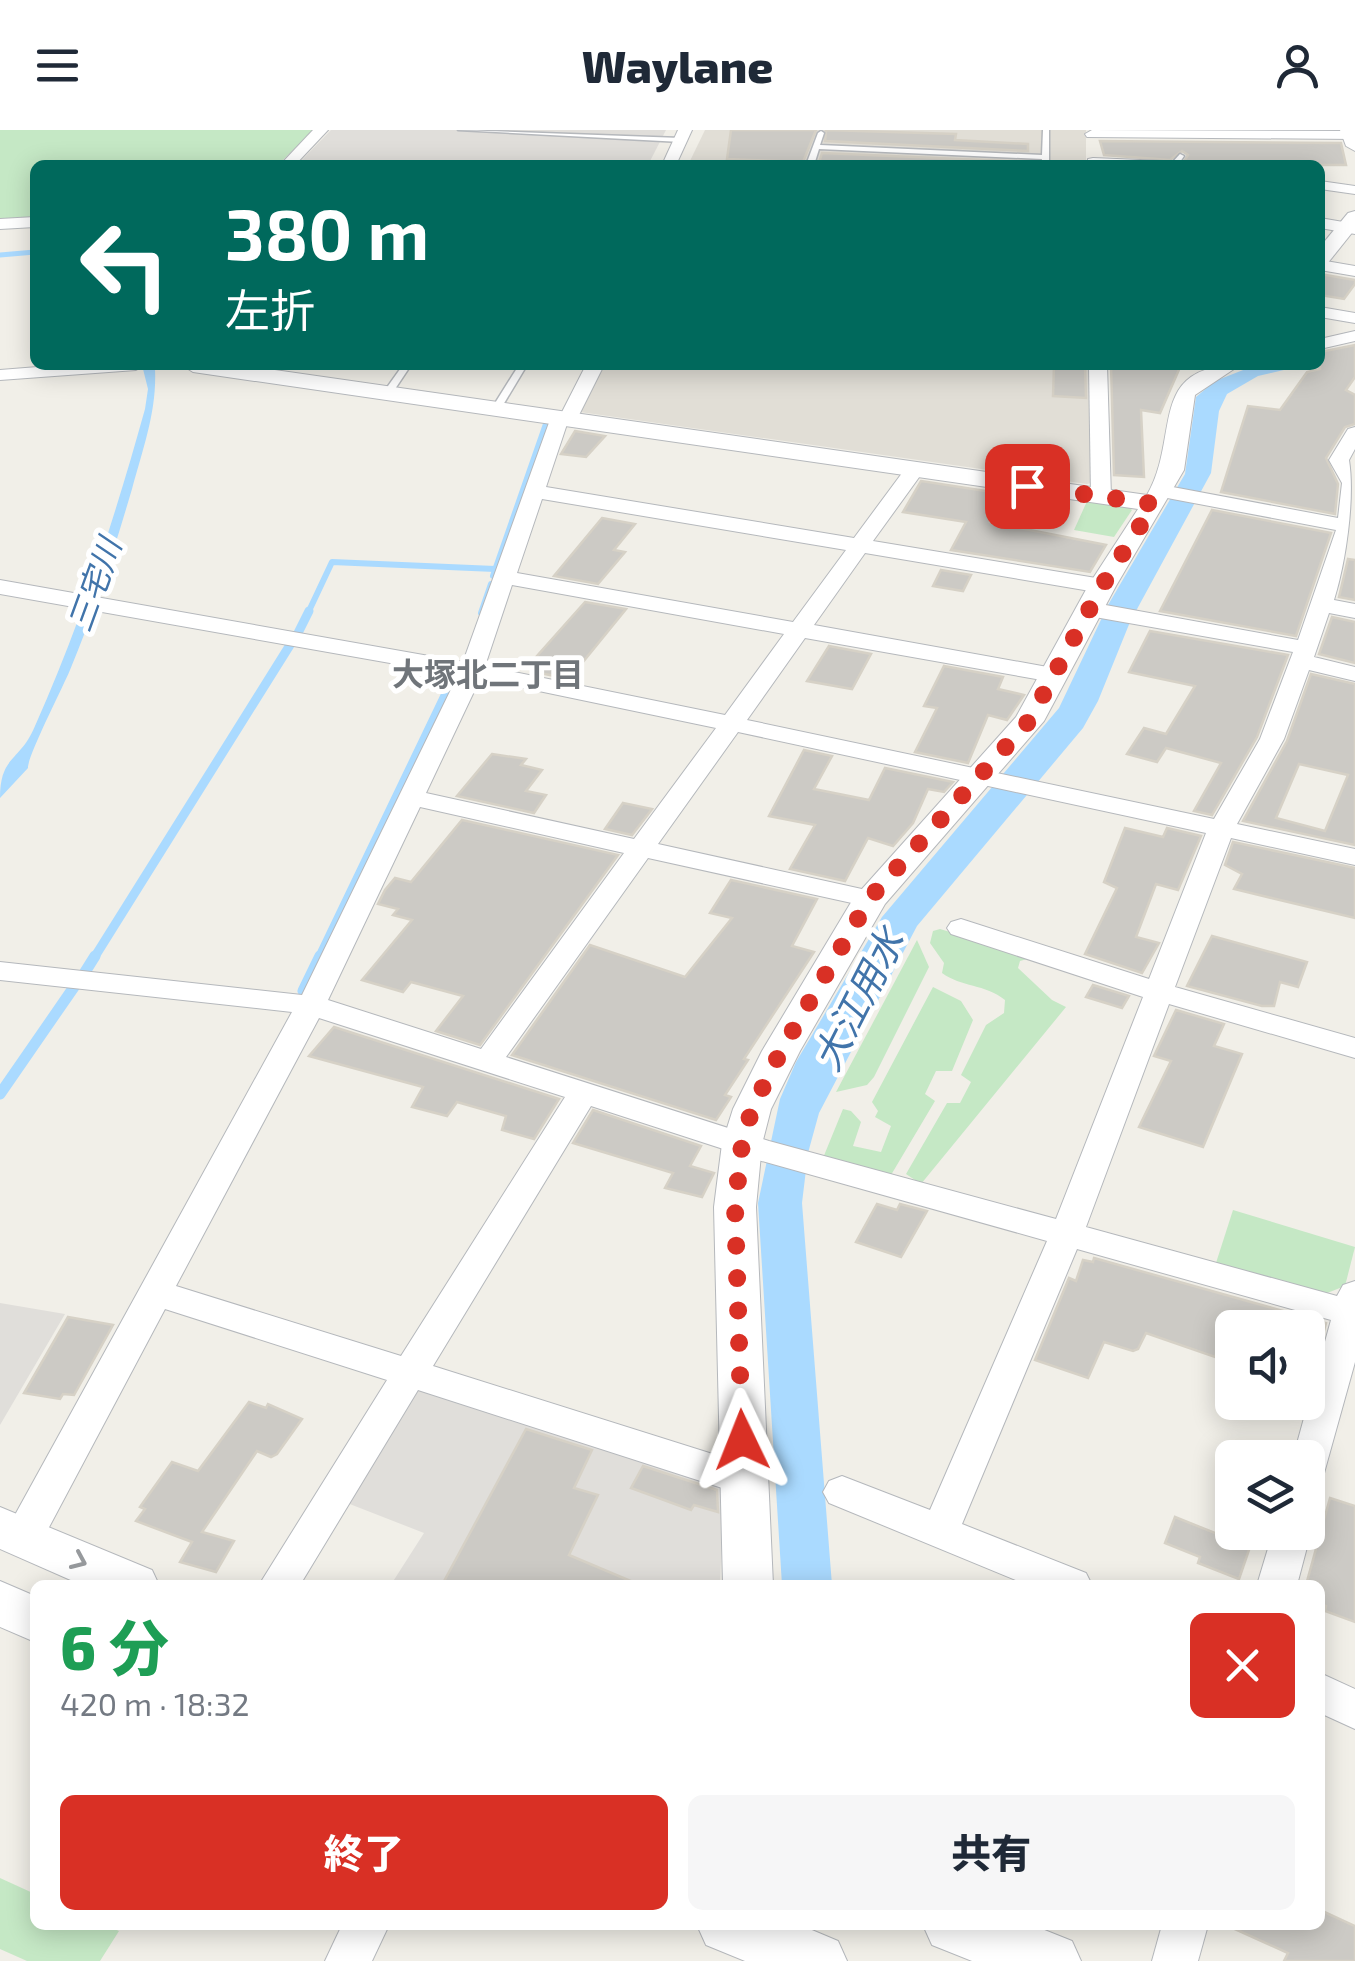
<!DOCTYPE html>
<html lang="ja">
<head>
<meta charset="utf-8">
<style>
  :root { --surface:#fff; --page:#f6f6f7; --text:#1f2937; --muted:#747a83; --accent:#d93025 }
  body { margin:0; font-family:"Exo 2","Noto Sans JP",sans-serif; background:var(--page); color:var(--text); height:100vh; display:flex; flex-direction:column; font-size:38px; white-space:nowrap }
  * { box-sizing:border-box; margin:0 }
  p { font-size:32px; color:var(--muted) }
  .icon { flex:none; width:55px; height:55px; fill:none; stroke:currentColor; stroke-width:2; stroke-linecap:round; stroke-linejoin:round }
  .map { position:relative; flex:1; overflow:hidden }
  .panel { position:absolute; left:30px; top:1450px; width:1295px; height:350px; display:flex; flex-direction:column; background:var(--surface); border-radius:15px; box-shadow:0 5px 25px #0003 }
  .panel>* { flex:none }
  .guide { position:absolute; left:30px; top:30px; width:1295px; height:210px; border-radius:15px; box-shadow:0 5px 25px #0003; background:#00695c; color:#fff; overflow:hidden }
  .controls { position:absolute; left:1215px; top:1180px; display:grid; gap:20px }
  .controls a { display:grid; place-items:center; width:110px; height:110px; border-radius:15px; background:var(--surface); box-shadow:0 5px 25px #0003; font-size:50px }
  .pin { position:absolute; display:grid; place-items:center; width:85px; height:85px; color:#fff; margin:-42px; border-radius:20px; box-shadow:0 5px 15px #0006 }
  .me { position:absolute; width:110px; margin:-55px; rotate:358deg; stroke-linejoin:round; filter:drop-shadow(0 0 8px #0008) }
  .turn { display:flex; align-items:center; gap:35px; height:210px; padding:0 30px; font-size:45px }
  .turn .icon { width:130px; height:130px; stroke-width:2.5 }
  .turn b { display:block; font-size:70px; line-height:85px }
  .round { display:grid; place-items:center; flex:none; width:105px; height:105px; border-radius:15px; background:var(--page) }
  .overview { display:flex; align-items:center; justify-content:space-between; height:170px; padding:0 30px }
  h1 { font-size:60px; font-weight:800; line-height:75px; color:#1e9e55 }
  .primary-button { display:flex; gap:20px; margin-top:auto; padding:20px 30px }
  .primary-button a { flex:1; height:115px; border-radius:15px; background:var(--accent); color:#fff; font-size:40px; font-weight:800; line-height:115px; text-align:center }
  .primary-button a+a { background:var(--page); color:var(--text) }
  header { display:flex; justify-content:space-between; align-items:center; height:130px; padding:0 30px; background:var(--surface); font-size:45px; font-weight:800 }
  .map>svg:first-child { display:block }
  .industrial { fill:#e0deda }
  .education { fill:#e1ded6 }
  .green { fill:#c5e8c5 }
  .water { fill:#aadaff }
  .lines { fill:none; stroke-linecap:round; stroke-linejoin:round }
  .stream-far3 { stroke:#aadaff; stroke-width:5 }
  .stream-far2 { stroke:#aadaff; stroke-width:6 }
  .stream-far1 { stroke:#aadaff; stroke-width:9 }
  .stream { stroke:#aadaff; stroke-width:11 }
  .building { fill:#cccac5; stroke:#d6d1c6; stroke-width:2.5; fill-rule:evenodd }
  .service-casing { stroke:#b5b8bc; stroke-width:3 }
  .minor-casing { stroke:#b5b8bc; stroke-width:2 }
  .tertiary-casing { stroke:#b5b8bc; stroke-width:2 }
  .service { fill:#fff; fill-rule:evenodd }
  .minor { fill:#fff; fill-rule:evenodd }
  .tertiary { fill:#fff; fill-rule:evenodd }
  .oneway { stroke:#979a9d }
  .route { stroke:#d93025; stroke-width:18; stroke-dasharray:0 32.4 }
  .labels { text-anchor:middle; stroke-width:10; stroke-linejoin:round; paint-order:stroke }
  .far-water-label { font-size:32px; font-style:italic; fill:#4174aa; stroke:#fff }
  .far-neighbourhood-label { font-size:32px; font-weight:bold; fill:#70757a; stroke:#fff }
  .water-label { font-size:38px; font-style:italic; fill:#4174aa; stroke:#fff }
</style>
</head>
<body>
<header><svg class="icon" aria-label="menu" viewBox="0 0 24 24"><path d="M4 6h16M4 12h16M4 18h16"/></svg>Waylane<svg class="icon" aria-label="person" viewBox="0 0 24 24"><circle cx="12" cy="8" r="4"/><path d="M4 21q1-7 8-7t8 7"/></svg></header>
<div class="map">
<svg width="1355" height="1831" viewBox="0 0 1355 1831">
  <rect width="100%" height="100%" fill="#f1efe8"/>
  <g class="industrial">
    <path d="M331 0H666L648 35H297Z"/>
    <path d="M0 1173 65 1184 0 1295Z"/>
    <path d="M426 1259 707 1346 724 1360 720 1455 392 1453 424 1403 342 1371 408 1264Z"/>
  </g>
  <g class="education">
    <path d="M705 0H1086V35H688Z"/>
    <path d="M603 235H1091L1095 352 1087 354 580 282Z"/>
  </g>
  <g class="green">
    <path d="M0 0H313L278 35H35V90L0 92Z"/>
    <path d="M1088 369 1125 374 1132 380 1114 407 1074 400Z"/>
    <path d="M940 799 1034 827 1020 831 1018 838 1052 870 1066 877 921 1054 906 1044 947 973H960L971 952 961 945 986 895 1004 883 1005 870C985 854 961 857 942 843L944 833 930 813 933 801Z"/>
    <path d="M917 810 929 837 874 947 867 955 836 962Z"/>
    <path d="M933 857 961 871 973 890 952 941H936L925 964 935 971 891 1045 823 1028 843 979 851 981 861 992 853 1016 881 1022 891 996 875 987 878 981 872 972Z"/>
    <path d="M1233 1080 1355 1117 1345 1156 1322 1165 1215 1136Z"/>
    <path d="M0 1748 35 1764V1795H105L119 1801 100 1831H27L0 1819Z"/>
  </g>
  <g class="water">
    <path d="M142 235H153L155 239C157 281 143 318 132 359 114 420 95 480 70 540 63 557 27 627 28 638L0 668C0 625 20 632 35 596 81 493 115 387 145 279L148 259Z"/>
    <path d="M1256 235H1305L1258 246 1227 264 1219 281 1211 343 1130 492 1098 571 1083 598 917 796 819 983 808 1023 802 1073 832 1455H782L758 1073 780 969 796 932 882 787 1059 578 1108 475 1185 344 1196 267 1215 251Z"/>
  </g>
  <g class="lines">
    <path class="stream-far3" d="M0 125 35 122"/>
    <g class="stream-far2">
      <path d="M493 446 546 294"/>
      <path d="M308 483 332 432 495 439"/>
      <path d="M481 483 491 454"/>
    </g>
    <g class="stream-far1">
      <path d="M298 503 309 481"/>
      <path d="M94 828 290 515"/>
      <path d="M319 828 452 551"/>
    </g>
    <g class="stream">
      <path d="M85 842 95 826"/>
      <path d="M303 861 320 826"/>
      <path d="M0 964 74 857"/>
    </g>
  </g>
  <g class="building">
    <path d="M731 0H816L803 32 727 29Z"/>
    <path d="M826 0 956 4 955 10 1028 14V21L825 11Z"/>
    <path d="M1100 11 1341 13 1346 35H1182L1188 25 1182 21 1170 30 1104 25Z"/>
    <path d="M822 23 1027 32V35H824L819 33Z"/>
    <path d="M1320 144 1355 150V154L1344 169 1320 165Z"/>
    <path d="M1355 215V247L1346 260 1355 265V294L1345 297 1326 328 1338 354 1335 384 1221 362 1248 276 1280 280 1307 242 1320 239V222Z"/>
    <path d="M1054 235H1085L1086 268 1053 266Z"/>
    <path d="M1111 235H1181L1160 283 1141 280 1144 347 1114 345Z"/>
    <path d="M575 301 605 306 586 327 561 324Z"/>
    <path d="M921 351 1005 364 990 392 1106 415 1090 442 951 420 966 392 903 382Z"/>
    <path d="M1212 380 1331 403 1296 506 1160 481Z"/>
    <path d="M602 388 635 394 614 420 625 422 598 454 554 446Z"/>
    <path d="M1348 429 1355 430V470L1339 467Z"/>
    <path d="M941 440 971 445 963 461 933 456Z"/>
    <path d="M585 472 626 479 569 549 535 542 539 537 529 535Z"/>
    <path d="M1332 487 1355 492V533L1319 524Z"/>
    <path d="M1150 501 1288 525 1257 607 1212 685 1194 681 1221 633 1166 618 1157 632 1127 624 1144 598 1166 604 1195 556 1129 542Z"/>
    <path d="M829 516 871 524 852 559 807 551Z"/>
    <path d="M944 536 1003 547 998 559 1024 565 1007 590 988 585 968 633 915 622 937 578 924 576Z"/>
    <path d="M1311 544 1355 554V715L1243 691 1287 611ZM1299 634 1348 645 1325 701 1276 688Z"/>
    <path d="M804 620 832 626 814 659 869 670 885 638 953 652 944 662 928 659 913 693 893 716 868 708 845 751 790 739 815 695 769 686Z"/>
    <path d="M492 624 526 629 521 635 542 640 526 661 546 665 534 683 457 666Z"/>
    <path d="M623 673 652 679 632 705 605 699Z"/>
    <path d="M462 690 618 725 480 915 436 901 463 866 411 852 403 862 362 850 412 790 393 785 398 779 378 774 385 760 395 748 411 752Z"/>
    <path d="M1125 698 1163 707 1167 698 1201 706 1178 760 1156 754 1136 807 1159 813 1142 843 1085 824 1117 758 1104 752Z"/>
    <path d="M1233 712 1355 738V788L1234 759 1242 744 1225 735Z"/>
    <path d="M731 750 817 769 792 816 814 822 744 929 748 930 725 965 731 967 716 990 512 925 590 815 685 847 732 788 710 783Z"/>
    <path d="M1212 806 1307 832 1298 857 1280 852 1274 876H1262L1187 856Z"/>
    <path d="M1093 855 1129 866 1122 878 1086 867Z"/>
    <path d="M1176 880 1224 894 1214 916 1242 924 1203 1017 1139 997 1171 931 1154 926Z"/>
    <path d="M334 897 559 969 534 1009 502 1000 506 986 457 972 447 986 412 977 423 957 309 926Z"/>
    <path d="M593 980 701 1016 690 1036 714 1043 702 1067 665 1058 673 1043 573 1013Z"/>
    <path d="M877 1074 897 1080 900 1074 927 1081 901 1127 856 1112Z"/>
    <path d="M1094 1128 1326 1193 1318 1223 1308 1220V1198H1226L1215 1227 1146 1203 1138 1219 1133 1221 1104 1212 1088 1248 1035 1230 1069 1148 1076 1151 1083 1130 1093 1132Z"/>
    <path d="M68 1187 113 1195 74 1265 63 1264 60 1269 24 1263Z"/>
    <path d="M249 1272 266 1278 268 1274 302 1289 277 1324 271 1327 257 1321 202 1402 234 1411 216 1442 180 1432 192 1412 136 1391 145 1379 140 1377 172 1332 198 1341Z"/>
    <path d="M526 1299 592 1320 574 1358 598 1365 569 1425 640 1455H442Z"/>
    <path d="M643 1336 717 1360 718 1382 694 1375 691 1380 631 1358Z"/>
    <path d="M1330 1368 1355 1376V1492L1325 1481 1326 1476 1320 1474V1455H1306Z"/>
    <path d="M1175 1387 1250 1417 1239 1449 1198 1433 1200 1427 1165 1413Z"/>
    <path d="M1320 1780 1355 1796V1831H1284L1288 1823 1226 1795H1320Z"/>
  </g>
  <g class="lines">
    <g class="service-casing">
      <g id="service">
        <path d="M458 0 681 8 684 10 681 12Z"/>
        <path d="M1043 0H1049V35H1041L1042 29 819 19 814 35H806L818 3 821 1 824 3 820 15 1042 25Z"/>
        <path d="M1180 24 1184 26 1178 35H1170Z"/>
        <path d="M403 235H411L391 265H385L383 263Z"/>
        <path d="M519 235H527L500 280H494L492 278Z"/>
      </g>
    </g>
    <g class="minor-casing">
      <g id="minor">
        <path d="M313 0H328L295 35H280Z"/>
        <path d="M678 0H692L676 35H662Z"/>
        <path d="M1092 0 1355 1V9L1087 7 1085 4Z"/>
        <path d="M1093 28 1164 31 1171 35H1088V29Z"/>
        <path d="M1320 51 1355 56V64L1320 59Z"/>
        <path d="M35 87V97L0 99V89Z"/>
        <path d="M1320 88 1355 94V104L1320 98Z"/>
        <path d="M1320 130 1355 136V146L1320 140Z"/>
        <path d="M1320 177 1355 183V193L1320 187Z"/>
        <path d="M1355 201V211L1320 219V209Z"/>
        <path d="M63 235H145L136 240 0 250V240Z"/>
        <path d="M586 235H604L577 289 567 294 546 357 854 408 908 335 915 333 925 339 873 411 1102 449 1113 456 1102 463 865 423 814 495 1053 538 1065 545 1053 552 805 508 747 590 1214 689 1260 609 1293 522 1089 486 1078 479 1089 472 1298 510 1336 400 1162 367 1152 361 1162 355 1338 388 1342 353 1329 330 1348 299 1355 297V319L1349 330C1355 368 1346 432 1334 470L1355 474V488L1329 483 1314 527 1355 537V551L1309 540 1284 609 1237 694 1355 719V735L1231 708 1175 857 1355 908V928L1169 874 1086 1097 1337 1166 1343 1155 1355 1151V1232L1321 1354 1308 1358V1328H1293L1331 1190 1077 1119 962 1394 1086 1443 1092 1455H1028L829 1373 823 1362 829 1351 842 1346 930 1380 1047 1111 751 1028 591 976 433 1236 757 1338 763 1349 757 1360 744 1365 418 1260 300 1455H259L387 1250 165 1179 38 1418 24 1422 10 1418 5 1406 10 1394 292 882 0 850V832L302 865 458 545 0 464V450L463 532 551 287 562 282ZM542 369 846 420 793 492 517 443ZM512 455 784 504 725 585 485 536ZM480 549 510 555 716 598 634 709 426 663ZM738 602 1206 703 1149 849 961 789 951 792 947 798 951 804 1143 867 1056 1089 769 1011 506 927 648 728 870 777 880 775 884 769 880 763 658 714ZM420 677 624 723 481 919 328 870ZM319 888 565 967 401 1226 176 1156Z"/>
        <path d="M1089 235H1107L1111 367 1101 373 1091 367Z"/>
        <path d="M1308 1394 1311 1402 1297 1455H1257L1273 1402H1308Z"/>
        <path d="M1320 1543 1355 1559V1599L1320 1583Z"/>
        <path d="M342 1795H389L372 1831H325Z"/>
        <path d="M1162 1795H1208L1198 1831H1152Z"/>
      </g>
    </g>
    <g class="tertiary-casing">
      <g id="tertiary">
        <path d="M1340 0H1355V21L1346 16Z"/>
        <path d="M1355 81V99L1327 134 1320 136V117L1348 83Z"/>
        <path d="M182 235H240L1147 365C1181 307 1146 235 1240 235L1195 265 1184 340 1116 456 1044 591 885 774 800 921 771 979 762 1014 756 1077 773 1455H723L714 1077 722 1014 733 979 762 921 853 769 1016 587 1088 456 1138 379 193 242Z"/>
        <path d="M0 1377 152 1440 159 1455H82L0 1419Z"/>
        <path d="M0 1451 35 1466V1512L0 1497Z"/>
        <path d="M697 1795H800L838 1811 847 1831H745L706 1815Z"/>
        <path d="M923 1795H1032L1072 1811 1081 1831H972L932 1815Z"/>
      </g>
    </g>
    <use href="#service" class="service"/>
    <use href="#minor" class="minor"/>
    <use href="#tertiary" class="tertiary"/>
  </g>
  <defs><path id="oneway-chevron" d="M-2-3.5L2.5 0L-2 3.5" fill="none" stroke-width="1.6" stroke-linecap="round" stroke-linejoin="round" transform="scale(2.5)"/></defs>
  <use class="oneway" href="#oneway-chevron" transform="translate(79 1431) rotate(24)"/>
  <g class="lines">
    <path class="route" d="M742 1310 735 1077 742 1014 752 979 781 921 870 768 1029 591 1102 456 1154 374 1027 356"/>
  </g>
  <g class="labels">
    <g class="far-water-label">
      <text transform="translate(95 455) rotate(-70)" y="11">三宅川</text>
    </g>
    <g class="far-neighbourhood-label">
      <text x="488" y="556">大塚北二丁目</text>
    </g>
    <g class="water-label">
      <text transform="translate(859 870) rotate(-63)" y="13">大江用水</text>
    </g>
  </g>
</svg>
<div class="controls">
<a><svg class="icon" aria-label="sound" viewBox="0 0 24 24"><path d="M4 9h4l5-4v14l-5-4H4zM17 9q2 3 0 6"/></svg></a>
<a><svg class="icon" aria-label="layers" viewBox="0 0 24 24"><path d="M12 4l9 5-9 5-9-5zM3 14l9 5 9-5"/></svg></a>
</div>
<div class="pin" style="left:1027px;top:356px;background:#d93025"><svg class="icon" aria-label="arrive" viewBox="0 0 24 24"><path d="M6 21V4h12l-3 4 3 4H6"/></svg></div>
<svg class="me" style="left:742px;top:1310px" viewBox="-20 -20 40 40"><path d="M0-17L14 15 0 8-14 15z" fill="#d93025" stroke="#fff" stroke-width="4"/></svg>
<div class="guide">
<div class="turn"><svg class="icon" aria-label="left" viewBox="0 0 24 24"><path d="M17 20v-9H6M10 6l-5 5 5 5"/></svg><div><b>380 m</b>左折</div></div>
</div>
<section class="panel">
<div class="overview"><div><h1>6 分</h1><p>420 m · 18:32</p></div><a class="round" style="background:#d93025;color:#fff"><svg class="icon" aria-label="close" viewBox="0 0 24 24"><path d="M6 6l12 12M18 6L6 18"/></svg></a></div>
<div class="primary-button"><a>終了</a><a>共有</a></div>
</section>
</div>
</body>
</html>
